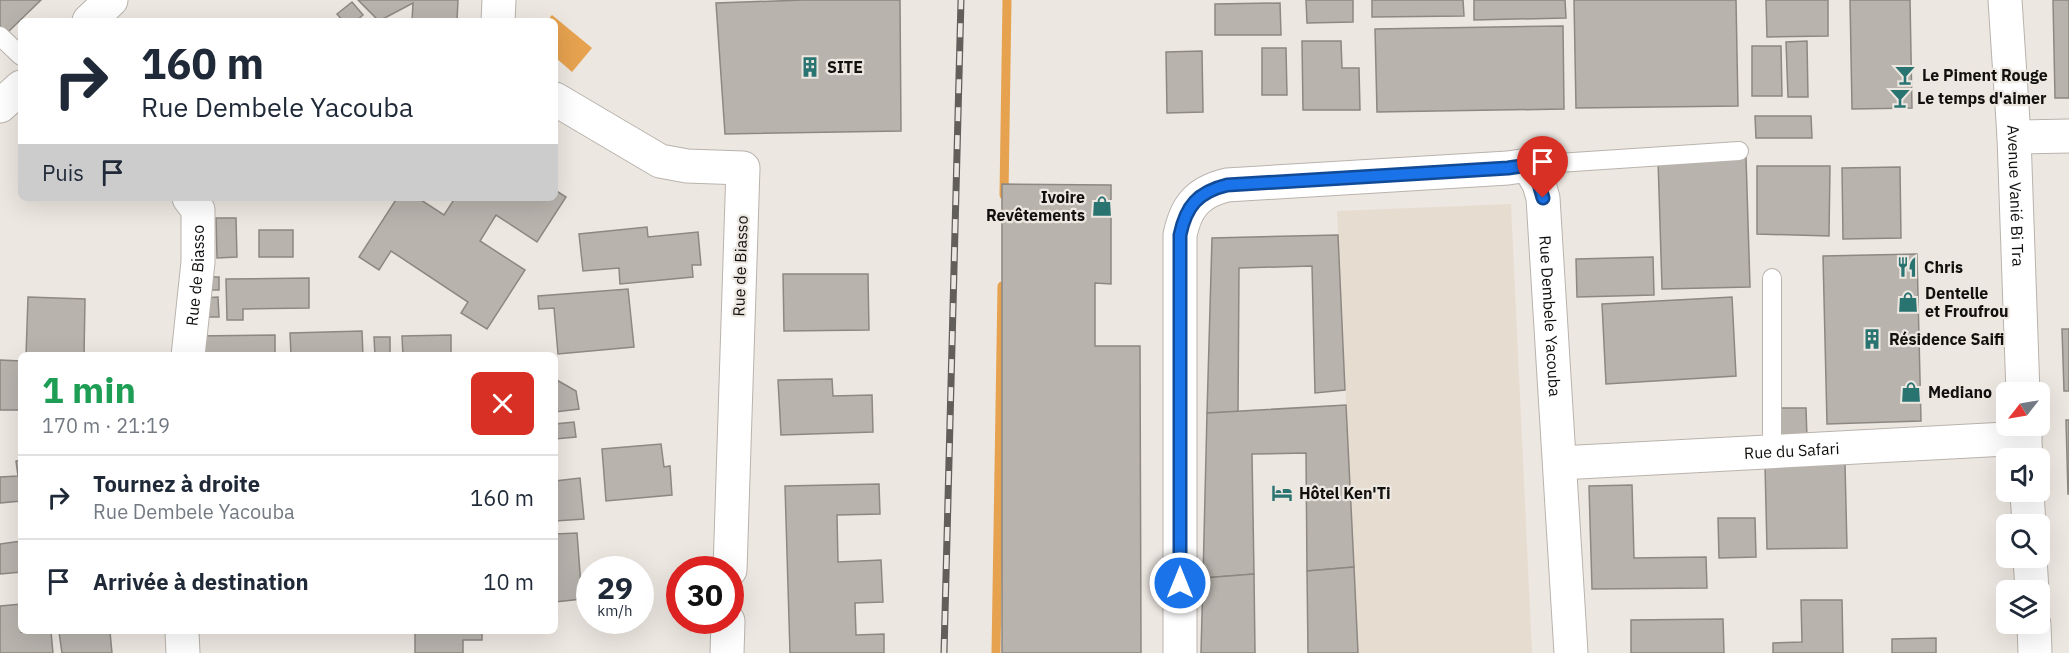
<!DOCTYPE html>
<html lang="fr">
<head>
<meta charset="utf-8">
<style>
  :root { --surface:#fff; --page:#f2f2f3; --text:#1f2937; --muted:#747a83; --line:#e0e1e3 }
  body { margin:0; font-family:"IBM Plex Sans",sans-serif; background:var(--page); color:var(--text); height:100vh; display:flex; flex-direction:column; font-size:22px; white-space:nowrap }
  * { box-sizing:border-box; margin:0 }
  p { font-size:20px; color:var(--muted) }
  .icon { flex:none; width:33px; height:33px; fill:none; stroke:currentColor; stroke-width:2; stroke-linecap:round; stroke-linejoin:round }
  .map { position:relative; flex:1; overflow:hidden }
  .drawer { position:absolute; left:18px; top:352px; width:540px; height:282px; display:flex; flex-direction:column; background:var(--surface); border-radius:9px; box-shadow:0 6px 24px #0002 }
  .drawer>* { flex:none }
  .guide { position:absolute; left:18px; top:18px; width:540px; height:183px; border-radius:9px; box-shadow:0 6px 24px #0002; background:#fff; color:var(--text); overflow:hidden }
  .needle { width:39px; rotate:239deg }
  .buttons { position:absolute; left:1996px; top:382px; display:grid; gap:12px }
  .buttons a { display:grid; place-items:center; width:54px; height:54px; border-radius:9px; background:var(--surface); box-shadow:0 6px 24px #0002; font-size:30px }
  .speed { position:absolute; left:576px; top:556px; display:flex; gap:12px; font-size:30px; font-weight:700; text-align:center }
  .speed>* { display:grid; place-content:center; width:78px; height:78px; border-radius:50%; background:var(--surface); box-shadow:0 6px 24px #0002; line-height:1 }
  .speed small { font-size:15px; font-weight:400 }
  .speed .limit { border:9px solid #d22; background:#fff; color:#111 }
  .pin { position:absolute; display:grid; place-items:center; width:51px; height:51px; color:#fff; margin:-62px -26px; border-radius:50% 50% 50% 0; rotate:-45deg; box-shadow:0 0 6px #0007 }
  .pin .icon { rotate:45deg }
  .me { position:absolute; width:66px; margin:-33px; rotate:0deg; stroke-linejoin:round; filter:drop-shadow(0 0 4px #0008) }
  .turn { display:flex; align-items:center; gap:21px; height:126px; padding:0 24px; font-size:27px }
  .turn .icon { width:78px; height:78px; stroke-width:2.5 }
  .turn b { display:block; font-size:42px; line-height:51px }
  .then { display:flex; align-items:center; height:57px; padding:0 24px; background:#0003; gap:12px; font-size:22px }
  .round { display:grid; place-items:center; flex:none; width:63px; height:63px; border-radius:9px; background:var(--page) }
  .head { display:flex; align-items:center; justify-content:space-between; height:102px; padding:0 24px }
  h1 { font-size:36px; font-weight:700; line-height:45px; color:#1e9e55 }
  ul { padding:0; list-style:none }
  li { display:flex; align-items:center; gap:18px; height:84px; padding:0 24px; border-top:2px solid var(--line) }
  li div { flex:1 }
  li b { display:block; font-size:22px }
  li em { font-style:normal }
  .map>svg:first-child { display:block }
  .built { fill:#e7dcd0 }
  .water { fill:#e6a24f }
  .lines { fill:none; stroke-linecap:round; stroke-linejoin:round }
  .stream { stroke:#e6a24f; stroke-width:9 }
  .building { fill:#b8b3ad; stroke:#8d8882; stroke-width:1.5 }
  .service-casing { stroke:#b9b3ad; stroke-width:20 }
  .minor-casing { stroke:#b9b3ad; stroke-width:35 }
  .tertiary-casing { stroke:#b9b3ad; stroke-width:35 }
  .service { stroke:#fff; stroke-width:18 }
  .minor { stroke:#fff; stroke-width:33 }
  .tertiary { stroke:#fff; stroke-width:33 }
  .rail-casing { stroke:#625f5b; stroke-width:7 }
  .rail { stroke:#ede7e1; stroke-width:4.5; stroke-dasharray:14; stroke-linecap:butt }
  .route-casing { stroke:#114b97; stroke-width:15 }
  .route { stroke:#1a73e8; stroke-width:10 }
  .labels { text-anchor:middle; stroke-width:4.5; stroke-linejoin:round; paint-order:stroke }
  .poi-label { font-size:16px; font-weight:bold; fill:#12100e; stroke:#ede7e1; text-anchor:start }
  .street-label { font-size:16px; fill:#12100e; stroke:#ede7e1 }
</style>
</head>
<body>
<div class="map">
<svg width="2069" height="653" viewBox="0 0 2069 653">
  <rect width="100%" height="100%" fill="#ede7e1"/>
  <path class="built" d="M1511 204 1532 653H1358L1337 211Z"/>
  <path class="water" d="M552 15 592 48 572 72 555 57V21H547Z"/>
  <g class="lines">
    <g class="stream">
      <path d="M1004 195 1007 0"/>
      <path d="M996 653 1002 286"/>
    </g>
  </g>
  <g class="building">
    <path d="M0 0H41L6 34 0 27Z"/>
    <path d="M358 0H458L457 21H412L413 3 379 21Z"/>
    <path d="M804 0H900L901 131 725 134 716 3Z"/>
    <path d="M1306 0H1353V22L1307 23Z"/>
    <path d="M1372 0H1463L1464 16 1372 17Z"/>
    <path d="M1474 0H1565L1566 18 1474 20Z"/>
    <path d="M1574 0H1736L1738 106 1576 108Z"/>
    <path d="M1766 0H1828V36L1767 37Z"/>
    <path d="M1850 0H1910L1912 108 1852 109Z"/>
    <path d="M2053 0H2069V98H2055Z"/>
    <path d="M352 2 363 15 356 21H343L337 14Z"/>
    <path d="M1280 3 1281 35H1215V4Z"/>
    <path d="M1563 26 1564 109 1377 112 1375 29Z"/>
    <path d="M1302 41H1341L1342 68H1359L1360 110H1303Z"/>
    <path d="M1807 41 1808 97H1788L1786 42Z"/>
    <path d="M1752 46H1781L1782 96H1752Z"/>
    <path d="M1262 48H1286L1287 95H1262Z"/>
    <path d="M1202 51 1203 112 1167 113 1166 52Z"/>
    <path d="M1755 116H1811L1812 138H1756Z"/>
    <path d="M1746 157 1750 287 1662 289 1658 159Z"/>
    <path d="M1757 166H1830L1829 236 1757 234Z"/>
    <path d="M1900 167 1901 238 1843 239 1842 168Z"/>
    <path d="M1002 184 1111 185V284L1095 283V346H1140L1141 653H1002Z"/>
    <path d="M555 190 566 197 537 242 496 215 480 241 525 270 487 329 461 313 468 302 391 251 379 270 359 257 397 198H418L444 215 455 198H555Z"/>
    <path d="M216 218H236L237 257 217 258Z"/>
    <path d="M647 227 648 237 698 232 701 265H692L693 277 620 284 619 268 583 271 579 234Z"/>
    <rect x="259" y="230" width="34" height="27"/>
    <path d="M1338 235 1345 390 1315 393 1312 266 1239 268 1238 412 1207 413 1212 238Z"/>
    <path d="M1917 254 1921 421 1827 424 1823 256Z"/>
    <path d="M1653 257 1654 295 1577 297 1576 259Z"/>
    <path d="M783 274H868L869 330 784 331Z"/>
    <path d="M201 277H219V290H202Z"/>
    <path d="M309 278V308L243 309V320H227L226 279Z"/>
    <path d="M628 289 634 347 558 354 554 308 539 309 538 296Z"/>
    <path d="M28 297 85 299 84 356H26Z"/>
    <path d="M218 297 219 317H203V298Z"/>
    <path d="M1732 297 1736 376 1606 384 1602 304Z"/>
    <path d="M2062 329H2069V391H2064Z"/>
    <path d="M362 331 363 356H291L290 333Z"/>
    <path d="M275 335V356H197L196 336Z"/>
    <path d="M451 335V356H403L402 336Z"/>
    <path d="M374 337H390V356H375Z"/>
    <path d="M0 360 21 361V410H0Z"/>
    <path d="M555 379 576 391 579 409 555 412Z"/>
    <path d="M832 379 833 396 872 395 873 432 781 435 778 380Z"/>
    <path d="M1346 405 1354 567 1307 571 1306 453 1252 454 1254 574 1203 578 1207 413Z"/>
    <path d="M1773 408H1806L1807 439H1773Z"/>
    <path d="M2066 420H2069V494H2068Z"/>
    <path d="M574 422 576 437 555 439V424Z"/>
    <path d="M661 444 664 467 670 466 672 495 606 501 602 449Z"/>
    <path d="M21 460V501L0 503V477L18 476 16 461Z"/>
    <path d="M1845 464 1847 548 1767 549 1765 465Z"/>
    <path d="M580 478 584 519 555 521V481Z"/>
    <path d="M879 484 880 514 837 515 838 562 881 560 883 602 855 603 856 635 884 634V653H790L785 486Z"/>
    <path d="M1632 485 1634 558 1706 557 1707 588 1592 589 1589 486Z"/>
    <path d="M1718 518H1755L1756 557 1719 558Z"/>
    <path d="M577 533 582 599 555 602V534Z"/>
    <path d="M21 541V572L0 574V544Z"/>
    <path d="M1354 567 1358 653H1308L1307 571Z"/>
    <path d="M1254 574 1255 653H1201L1203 578Z"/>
    <path d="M1801 600H1842L1843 653H1773V643L1802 642Z"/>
    <path d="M21 604V632H51L53 653H0V606Z"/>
    <path d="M1723 619 1724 653H1631V620Z"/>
    <path d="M59 632H110L112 653H62Z"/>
    <path d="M415 632H482V640H463V653H415Z"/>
    <path d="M1936 638V653H1892V639Z"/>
  </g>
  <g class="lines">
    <g class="service-casing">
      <g id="service">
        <path d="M0 36 21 56"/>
        <path d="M1528 165 1739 151"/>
        <path d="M1772 452V278"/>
      </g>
    </g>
    <g class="minor-casing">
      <g id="minor">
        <path d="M89 21 111 0"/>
        <path d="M498 21 499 0"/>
        <path d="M555 99 660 161 687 166 743 168 730 570"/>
        <path d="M0 106 21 87"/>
        <path d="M2014 137 2069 136"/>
        <path id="s1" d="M188 356 198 262V210L189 198"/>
        <path id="s2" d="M1560 463 2025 438"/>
        <path d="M182 632 183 653"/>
        <path d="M727 653 728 621"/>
        <path id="s3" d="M1180 653V235C1186 206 1198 192 1227 185L1508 168 1528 165 1539 184 1543 198 1571 653"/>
      </g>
    </g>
    <g class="tertiary-casing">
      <g id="tertiary">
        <path id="s4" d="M2005 0 2014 137 2023 393"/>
        <path d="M2024 426 2026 459"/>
        <path d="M2027 492 2029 525"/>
        <path d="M2030 558 2032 591"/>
        <path d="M2034 624 2035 653"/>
      </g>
    </g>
    <use href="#service" class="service"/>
    <use href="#minor" class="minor"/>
    <use href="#tertiary" class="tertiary"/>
    <g class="rail-casing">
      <path id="rail" d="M944 653 961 0"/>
    </g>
    <use href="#rail" class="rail"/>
  </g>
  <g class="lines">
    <g class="route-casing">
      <path id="route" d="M1180 583V235C1186 206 1198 192 1227 185L1508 168 1528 165 1539 184 1543 198"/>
    </g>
    <use href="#route" class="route"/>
  </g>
  <defs>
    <g id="building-bare" transform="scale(1.62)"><path d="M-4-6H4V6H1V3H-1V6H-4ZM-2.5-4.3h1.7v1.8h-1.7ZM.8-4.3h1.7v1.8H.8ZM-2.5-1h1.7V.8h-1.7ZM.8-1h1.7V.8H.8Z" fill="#297371" stroke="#ede7e1" stroke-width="2.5" paint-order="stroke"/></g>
    <g id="bar-bare" transform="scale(1.62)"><path d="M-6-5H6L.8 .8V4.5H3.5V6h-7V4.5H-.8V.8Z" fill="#297371" stroke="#ede7e1" stroke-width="2.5" paint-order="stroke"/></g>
    <g id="shop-bare" transform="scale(1.62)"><path d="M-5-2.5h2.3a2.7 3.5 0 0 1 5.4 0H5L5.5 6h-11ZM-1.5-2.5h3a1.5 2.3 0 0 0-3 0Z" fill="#297371" stroke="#ede7e1" stroke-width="2.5" paint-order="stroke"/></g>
    <g id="restaurant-bare" transform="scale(1.62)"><path d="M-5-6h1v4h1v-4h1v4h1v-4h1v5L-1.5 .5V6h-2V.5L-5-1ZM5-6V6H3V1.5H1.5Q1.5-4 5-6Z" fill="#297371" stroke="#ede7e1" stroke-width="2.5" paint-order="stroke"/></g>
    <g id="hotel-bare" transform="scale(1.62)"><path d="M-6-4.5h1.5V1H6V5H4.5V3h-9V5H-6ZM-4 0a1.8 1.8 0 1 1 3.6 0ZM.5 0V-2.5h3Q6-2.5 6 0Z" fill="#297371" stroke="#ede7e1" stroke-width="2.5" paint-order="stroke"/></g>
  </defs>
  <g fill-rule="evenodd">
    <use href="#building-bare" x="810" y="67"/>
    <use href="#bar-bare" x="1905" y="75"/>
    <use href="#bar-bare" x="1900" y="98"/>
    <use href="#shop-bare" x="1102" y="206"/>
    <use href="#restaurant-bare" x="1907" y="267"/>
    <use href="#shop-bare" x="1908" y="302"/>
    <use href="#building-bare" x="1872" y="339"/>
    <use href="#shop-bare" x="1911" y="392"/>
    <use href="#hotel-bare" x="1282" y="493"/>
  </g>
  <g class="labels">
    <g class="poi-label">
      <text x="827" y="73">SITE</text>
      <text x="1922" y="81">Le Piment Rouge</text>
      <text x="1917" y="104">Le temps d'aimer</text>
      <text x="1085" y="203" text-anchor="end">Ivoire<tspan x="1085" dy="18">Revêtements</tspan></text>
      <text x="1924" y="273">Chris</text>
      <text x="1925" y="299">Dentelle<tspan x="1925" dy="18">et Froufrou</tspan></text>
      <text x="1889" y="345">Résidence Saifi</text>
      <text x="1928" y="398">Mediano</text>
      <text x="1299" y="499">Hôtel Ken'Ti</text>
    </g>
    <g class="street-label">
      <text dy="6" stroke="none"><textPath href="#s4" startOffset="196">Avenue Vanié Bi Tra</textPath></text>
      <text transform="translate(740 266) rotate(-88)" y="6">Rue de Biasso</text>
      <text dy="6" stroke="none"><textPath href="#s1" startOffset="81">Rue de Biasso</textPath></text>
      <text dy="6" stroke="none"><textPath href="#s3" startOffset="948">Rue Dembele Yacouba</textPath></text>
      <text dy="6" stroke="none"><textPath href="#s2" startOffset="232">Rue du Safari</textPath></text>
    </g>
  </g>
</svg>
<div class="buttons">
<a><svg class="needle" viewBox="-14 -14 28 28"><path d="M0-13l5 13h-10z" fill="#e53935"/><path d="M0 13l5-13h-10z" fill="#747a83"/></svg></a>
<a><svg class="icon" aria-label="sound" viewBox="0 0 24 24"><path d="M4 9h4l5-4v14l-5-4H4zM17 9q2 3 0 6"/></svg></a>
<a><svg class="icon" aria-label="search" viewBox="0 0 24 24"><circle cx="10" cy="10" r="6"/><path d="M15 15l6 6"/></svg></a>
<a><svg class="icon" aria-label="layers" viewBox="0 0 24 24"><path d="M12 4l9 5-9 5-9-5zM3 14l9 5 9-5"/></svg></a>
</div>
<div class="speed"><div>29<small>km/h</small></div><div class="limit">30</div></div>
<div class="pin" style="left:1543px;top:198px;background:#d93025"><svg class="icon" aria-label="arrive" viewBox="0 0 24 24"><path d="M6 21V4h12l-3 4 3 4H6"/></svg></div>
<svg class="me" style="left:1180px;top:583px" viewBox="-20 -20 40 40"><circle r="17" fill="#1a73e8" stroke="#fff" stroke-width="3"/><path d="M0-11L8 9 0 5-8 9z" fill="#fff"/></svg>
<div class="guide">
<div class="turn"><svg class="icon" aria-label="right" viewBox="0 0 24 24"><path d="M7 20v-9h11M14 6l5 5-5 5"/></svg><div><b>160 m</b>Rue Dembele Yacouba</div></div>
<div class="then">Puis<svg class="icon" aria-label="arrive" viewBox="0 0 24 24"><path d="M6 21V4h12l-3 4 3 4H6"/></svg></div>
</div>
<section class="drawer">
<div class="head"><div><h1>1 min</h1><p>170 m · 21:19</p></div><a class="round" style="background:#d93025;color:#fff"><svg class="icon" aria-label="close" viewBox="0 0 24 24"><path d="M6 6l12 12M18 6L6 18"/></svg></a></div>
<ul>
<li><svg class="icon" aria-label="right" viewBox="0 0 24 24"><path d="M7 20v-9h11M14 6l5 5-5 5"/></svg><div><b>Tournez à droite</b><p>Rue Dembele Yacouba</p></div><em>160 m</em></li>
<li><svg class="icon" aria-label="arrive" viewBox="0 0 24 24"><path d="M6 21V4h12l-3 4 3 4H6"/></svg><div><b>Arrivée à destination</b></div><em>10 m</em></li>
</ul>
</section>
</div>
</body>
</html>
